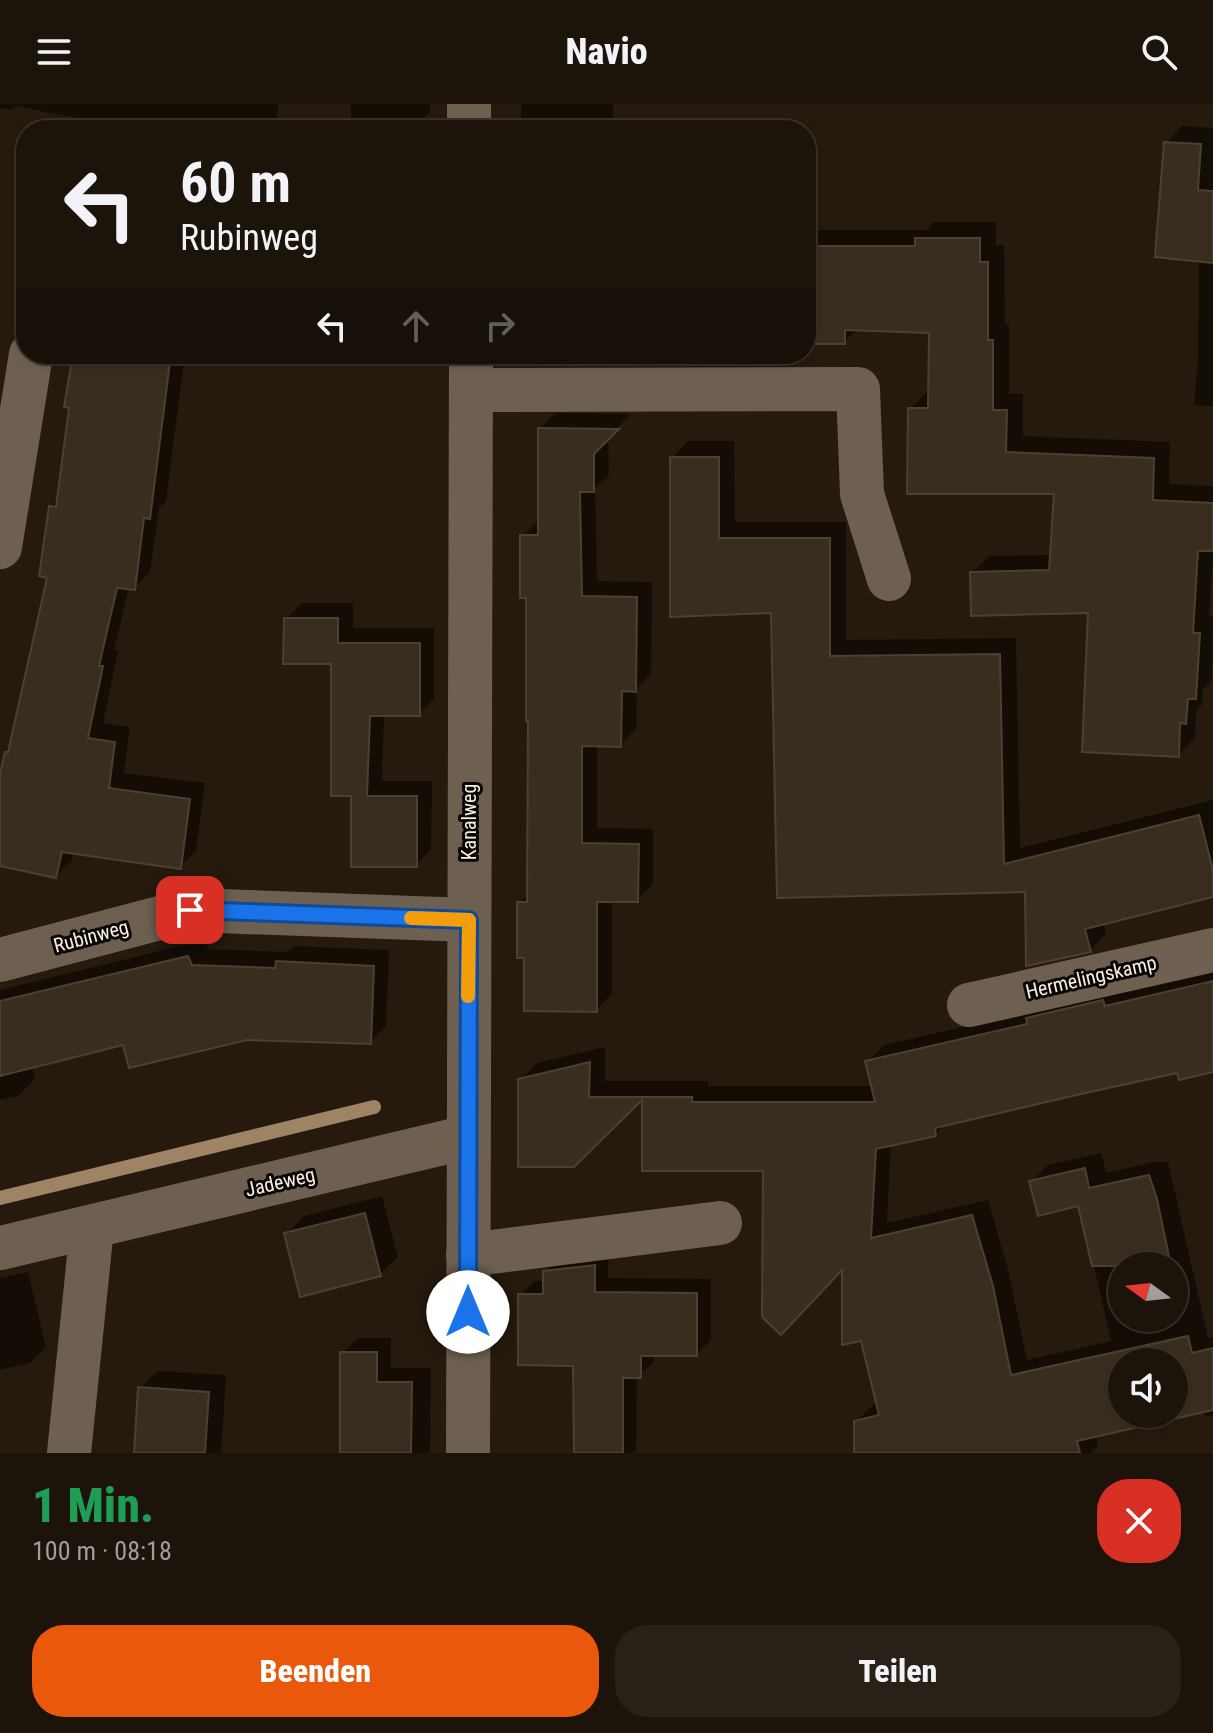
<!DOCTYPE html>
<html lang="de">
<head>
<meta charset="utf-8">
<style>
  :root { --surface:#1c140a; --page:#292118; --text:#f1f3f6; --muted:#a09e9c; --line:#3a332b; --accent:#ea580c }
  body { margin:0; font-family:"Roboto Condensed",sans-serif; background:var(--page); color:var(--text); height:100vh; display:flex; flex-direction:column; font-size:30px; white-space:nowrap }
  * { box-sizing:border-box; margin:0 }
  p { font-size:26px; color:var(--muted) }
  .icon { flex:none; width:44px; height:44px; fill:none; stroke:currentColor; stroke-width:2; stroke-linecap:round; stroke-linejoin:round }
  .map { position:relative; height:1349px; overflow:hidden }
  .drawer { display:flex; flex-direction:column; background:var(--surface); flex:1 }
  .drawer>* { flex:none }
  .top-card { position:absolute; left:16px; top:16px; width:800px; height:244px; border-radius:32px; box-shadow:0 2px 6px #0004,0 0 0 2px var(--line); background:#1c140a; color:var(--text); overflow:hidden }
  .needle { width:52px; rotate:285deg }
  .buttons { position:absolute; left:1108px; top:1148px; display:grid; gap:16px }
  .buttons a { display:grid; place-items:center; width:80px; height:80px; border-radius:50%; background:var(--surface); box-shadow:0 2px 6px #0004,0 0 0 2px var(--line); font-size:40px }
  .pin { position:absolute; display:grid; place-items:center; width:68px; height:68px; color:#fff; margin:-34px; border-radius:16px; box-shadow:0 4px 12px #0006 }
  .me { position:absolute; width:88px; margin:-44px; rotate:0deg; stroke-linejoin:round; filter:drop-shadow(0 0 6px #0008) }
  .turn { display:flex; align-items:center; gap:28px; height:168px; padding:0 32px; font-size:36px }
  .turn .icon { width:104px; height:104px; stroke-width:2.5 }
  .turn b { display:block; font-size:56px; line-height:68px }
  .lanes { display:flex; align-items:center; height:76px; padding:0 32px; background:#0003; justify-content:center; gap:40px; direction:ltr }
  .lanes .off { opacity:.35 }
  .round { display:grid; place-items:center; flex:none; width:84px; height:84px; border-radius:32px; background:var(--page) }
  .head { display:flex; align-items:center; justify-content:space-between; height:136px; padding:0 32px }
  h1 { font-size:48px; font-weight:800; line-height:60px; color:#1e9e55 }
  .cta { display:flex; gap:16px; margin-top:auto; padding:16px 32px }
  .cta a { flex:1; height:92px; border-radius:32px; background:var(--accent); color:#fff; font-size:32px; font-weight:800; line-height:92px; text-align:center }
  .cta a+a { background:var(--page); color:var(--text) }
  header { display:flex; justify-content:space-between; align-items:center; height:104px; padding:0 32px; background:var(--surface); font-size:36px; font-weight:800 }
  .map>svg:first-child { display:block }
  .shadow { fill:#0007; fill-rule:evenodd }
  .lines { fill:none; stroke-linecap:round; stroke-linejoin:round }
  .stream { stroke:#9e8464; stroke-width:14 }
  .building { fill:#392d20; stroke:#4d4032; stroke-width:2; fill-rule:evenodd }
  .minor { stroke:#6e6051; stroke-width:44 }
  .route-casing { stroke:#114b97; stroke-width:20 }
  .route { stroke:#1a73e8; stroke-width:14 }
  .slow { stroke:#f59e0b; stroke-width:14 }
  .labels { text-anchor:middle; stroke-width:6; stroke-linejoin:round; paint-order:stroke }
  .street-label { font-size:20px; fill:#f8f0e7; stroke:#0a0603 }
</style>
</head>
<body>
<header><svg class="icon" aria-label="menu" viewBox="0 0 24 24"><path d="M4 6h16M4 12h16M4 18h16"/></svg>Navio<svg class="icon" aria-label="search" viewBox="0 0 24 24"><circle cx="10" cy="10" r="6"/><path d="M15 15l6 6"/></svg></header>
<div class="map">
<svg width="1213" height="1349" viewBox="0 0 1213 1349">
  <rect width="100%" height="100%" fill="#251a0d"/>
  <g class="shadow">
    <path d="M0 0H279L274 26H127L81 18V15L16 2 11 6 0 4Z"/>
    <path d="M351 0H430V8L412 25H351Z"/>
    <rect x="521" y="0" width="92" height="26"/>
    <path d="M1182 22 1213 24V302L1194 301 1198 256 1199 156 1166 39Z"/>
    <path d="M934 118H996V141H1004L1005 220H1009V290H1023V332L1170 338 1169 380 1213 382V452L1209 512 1213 513 1212 576 1203 585 1202 601 1196 607 1195 634 1178 651 1090 507 972 469 989 452 1052 451 1056 388 910 305 927 288H930L931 227 858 225 844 238H806V126H927Z"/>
    <path d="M80 250H185L166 397 159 404 150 468 134 484 129 483 114 546 118 547 103 619 130 623 124 669 205 679 196 747 180 763 73 748 72 756 55 772 0 760V683L50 472 51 403 59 394Z"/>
    <path d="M555 309 631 310 608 333 609 371 595 384 597 477 652 478 651 570 637 584 636 625 620 641H597V724L653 725V780L637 796H612V890L596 906 526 852 519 799 529 789 528 492 522 432 540 416V325Z"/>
    <path d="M688 337H734L735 418H846V536L1016 534 1020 744 1213 696V791L1103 818 1106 830 1090 846 1027 786 773 507 672 511V354Z"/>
    <path d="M302 499H353V524H434V595L419 610H384L382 677H432L431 745 416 761 353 690 333 558 286 515Z"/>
    <path d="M204 836 208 845 287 848 294 842 389 846 386 922 370 938 246 934 124 939 31 962 35 975 18 992 0 996V886Z"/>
    <path d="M1213 865V966H1179L945 1020 935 1030 891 1040 887 1119 988 1096 1008 1165 1027 1256 1111 1237 1080 1100 1032 1077 1048 1061 1101 1049 1106 1069 1153 1058H1168L1208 1234 1213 1233V1311L1205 1313 1203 1306 1096 1331 1098 1342 1091 1349H856V1318L873 1301 878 1300 844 1162 765 1065H644V991L573 1061 520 976 537 959 605 943V977H708V982H873L868 958 884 941ZM1122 1162H1174V1214H1122ZM1122 1258H1174V1310H1122Z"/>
    <path d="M382 1092 398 1153 380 1170 287 1129 304 1112Z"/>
    <path d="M609 1147 608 1174 711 1175V1236L697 1250H654V1258L637 1272 636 1346 633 1349H576L575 1260 520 1191 534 1177H545V1167L560 1153Z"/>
    <path d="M28 1168 46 1243 30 1259 0 1266V1174Z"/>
    <path d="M358 1234H391V1264H431L430 1349H342V1249Z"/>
    <path d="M158 1267 226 1271 221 1349H136L140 1284Z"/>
  </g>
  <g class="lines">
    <path class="stream" d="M0 1094 374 1003"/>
  </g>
  <g class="building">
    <path d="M1164 38 1201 40 1198 86 1213 87V159L1155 153Z"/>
    <path d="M915 134H980V158H988V236H993V306H1007L1006 348 1154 354 1153 396 1213 399V447H1198L1193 529H1200L1196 595H1188L1186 620 1180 619 1179 653 1082 648 1088 509 971 512 970 468 1049 466 1054 390H907L908 304H928L929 229 845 226V240H806V142H915Z"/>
    <path d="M73 250H171L150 415 144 414 135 486 117 484 99 562H103L88 634 115 638 109 684 190 695 181 765 62 748 56 774 0 762V670L5 648H8L47 474 39 472 49 402 56 403 69 304 64 303Z"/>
    <path d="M538 324 619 325 594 350V388H580L582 492 637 493 636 588 622 587 621 643 582 642V739L639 740 638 798H597V908L524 907V854H517V798H527L528 617H526V494H520V431H538Z"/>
    <path d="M670 353H719V434H830V552L1000 550 1004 760 1199 711 1213 766V793L1085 825 1091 848 1026 862 1025 788 777 794 771 509 670 513Z"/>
    <path d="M284 514H338V539H420V612H370L367 692H417V763H351V692H331V560H283Z"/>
    <path d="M188 852 192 861 275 864 276 857 374 862 371 940 247 936 129 964 123 941 0 972V897Z"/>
    <path d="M1213 877V968L1179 976 1177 969 1081 990 935 1024 936 1032 876 1045 871 1134 972 1111 993 1182 1011 1271 1188 1232 1192 1249 1213 1244V1306L1077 1337 1080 1349H854V1317L879 1311 861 1237 842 1241V1166L781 1231 762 1213 763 1067H642V996L574 1063H518V975L590 958 589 993H692V998H875L865 957 1027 920 1026 914 1103 896 1105 902ZM1122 1258H1174V1310H1122Z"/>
    <path d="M1085 1064 1089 1084 1149 1071 1157 1095 1171 1162H1092L1078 1102 1038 1112 1029 1077Z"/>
    <path d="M365 1109 381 1172 300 1193 284 1129Z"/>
    <path d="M595 1161V1188L697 1189V1252H641V1274H623V1349H574L573 1262 518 1261V1190H543V1167Z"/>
    <path d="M340 1248H377V1278H412L411 1349H340Z"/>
    <path d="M138 1283 209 1288 205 1349H134Z"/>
  </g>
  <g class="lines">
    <g class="minor">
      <path d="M469 0V26"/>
      <path d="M471 286 858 285 862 390 889 475"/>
      <path d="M0 443 31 250"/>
      <path d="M0 856 190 806 469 816"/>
      <path d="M969 901 1213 846"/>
      <path d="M0 1144 468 1033"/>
      <path d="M468 1151 720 1119"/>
      <path d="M69 1349 92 1123"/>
      <path d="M468 1349 471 250"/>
    </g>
  </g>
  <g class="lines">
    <g class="route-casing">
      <path id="route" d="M190 806 469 816 468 1208"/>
    </g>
    <use href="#route" class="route"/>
    <path class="slow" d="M411 814 469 816 468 892"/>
  </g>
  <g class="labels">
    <g class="street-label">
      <text transform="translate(469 718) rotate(-90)" y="7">Kanalweg</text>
      <text transform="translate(91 832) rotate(-15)" y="7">Rubinweg</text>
      <text transform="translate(1091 873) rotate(-13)" y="7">Hermelingskamp</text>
      <text transform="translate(280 1078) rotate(-13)" y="7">Jadeweg</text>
    </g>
  </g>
</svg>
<div class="buttons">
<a><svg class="needle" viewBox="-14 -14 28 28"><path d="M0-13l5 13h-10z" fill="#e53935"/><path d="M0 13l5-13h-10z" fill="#a09e9c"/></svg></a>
<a><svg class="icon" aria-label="sound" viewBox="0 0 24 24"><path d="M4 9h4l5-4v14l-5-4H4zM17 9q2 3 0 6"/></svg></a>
</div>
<div class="pin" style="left:190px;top:806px;background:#d93025"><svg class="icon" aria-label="arrive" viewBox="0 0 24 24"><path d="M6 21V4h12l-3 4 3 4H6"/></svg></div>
<svg class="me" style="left:468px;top:1208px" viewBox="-20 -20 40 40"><circle r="19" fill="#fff"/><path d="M0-13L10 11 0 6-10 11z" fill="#1a73e8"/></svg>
<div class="top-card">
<div class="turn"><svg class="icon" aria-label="left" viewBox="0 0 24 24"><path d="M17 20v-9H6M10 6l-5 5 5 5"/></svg><div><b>60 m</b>Rubinweg</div></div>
<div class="lanes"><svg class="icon" aria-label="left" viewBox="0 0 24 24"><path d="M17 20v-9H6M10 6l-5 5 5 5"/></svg><svg class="icon off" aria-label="ahead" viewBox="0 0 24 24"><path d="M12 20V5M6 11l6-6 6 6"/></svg><svg class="icon off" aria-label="right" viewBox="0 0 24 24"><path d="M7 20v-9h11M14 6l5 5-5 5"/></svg></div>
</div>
</div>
<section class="drawer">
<div class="head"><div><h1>1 Min.</h1><p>100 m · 08:18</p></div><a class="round" style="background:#d93025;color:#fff"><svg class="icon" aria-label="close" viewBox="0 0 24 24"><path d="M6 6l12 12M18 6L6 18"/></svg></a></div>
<div class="cta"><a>Beenden</a><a>Teilen</a></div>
</section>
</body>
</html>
